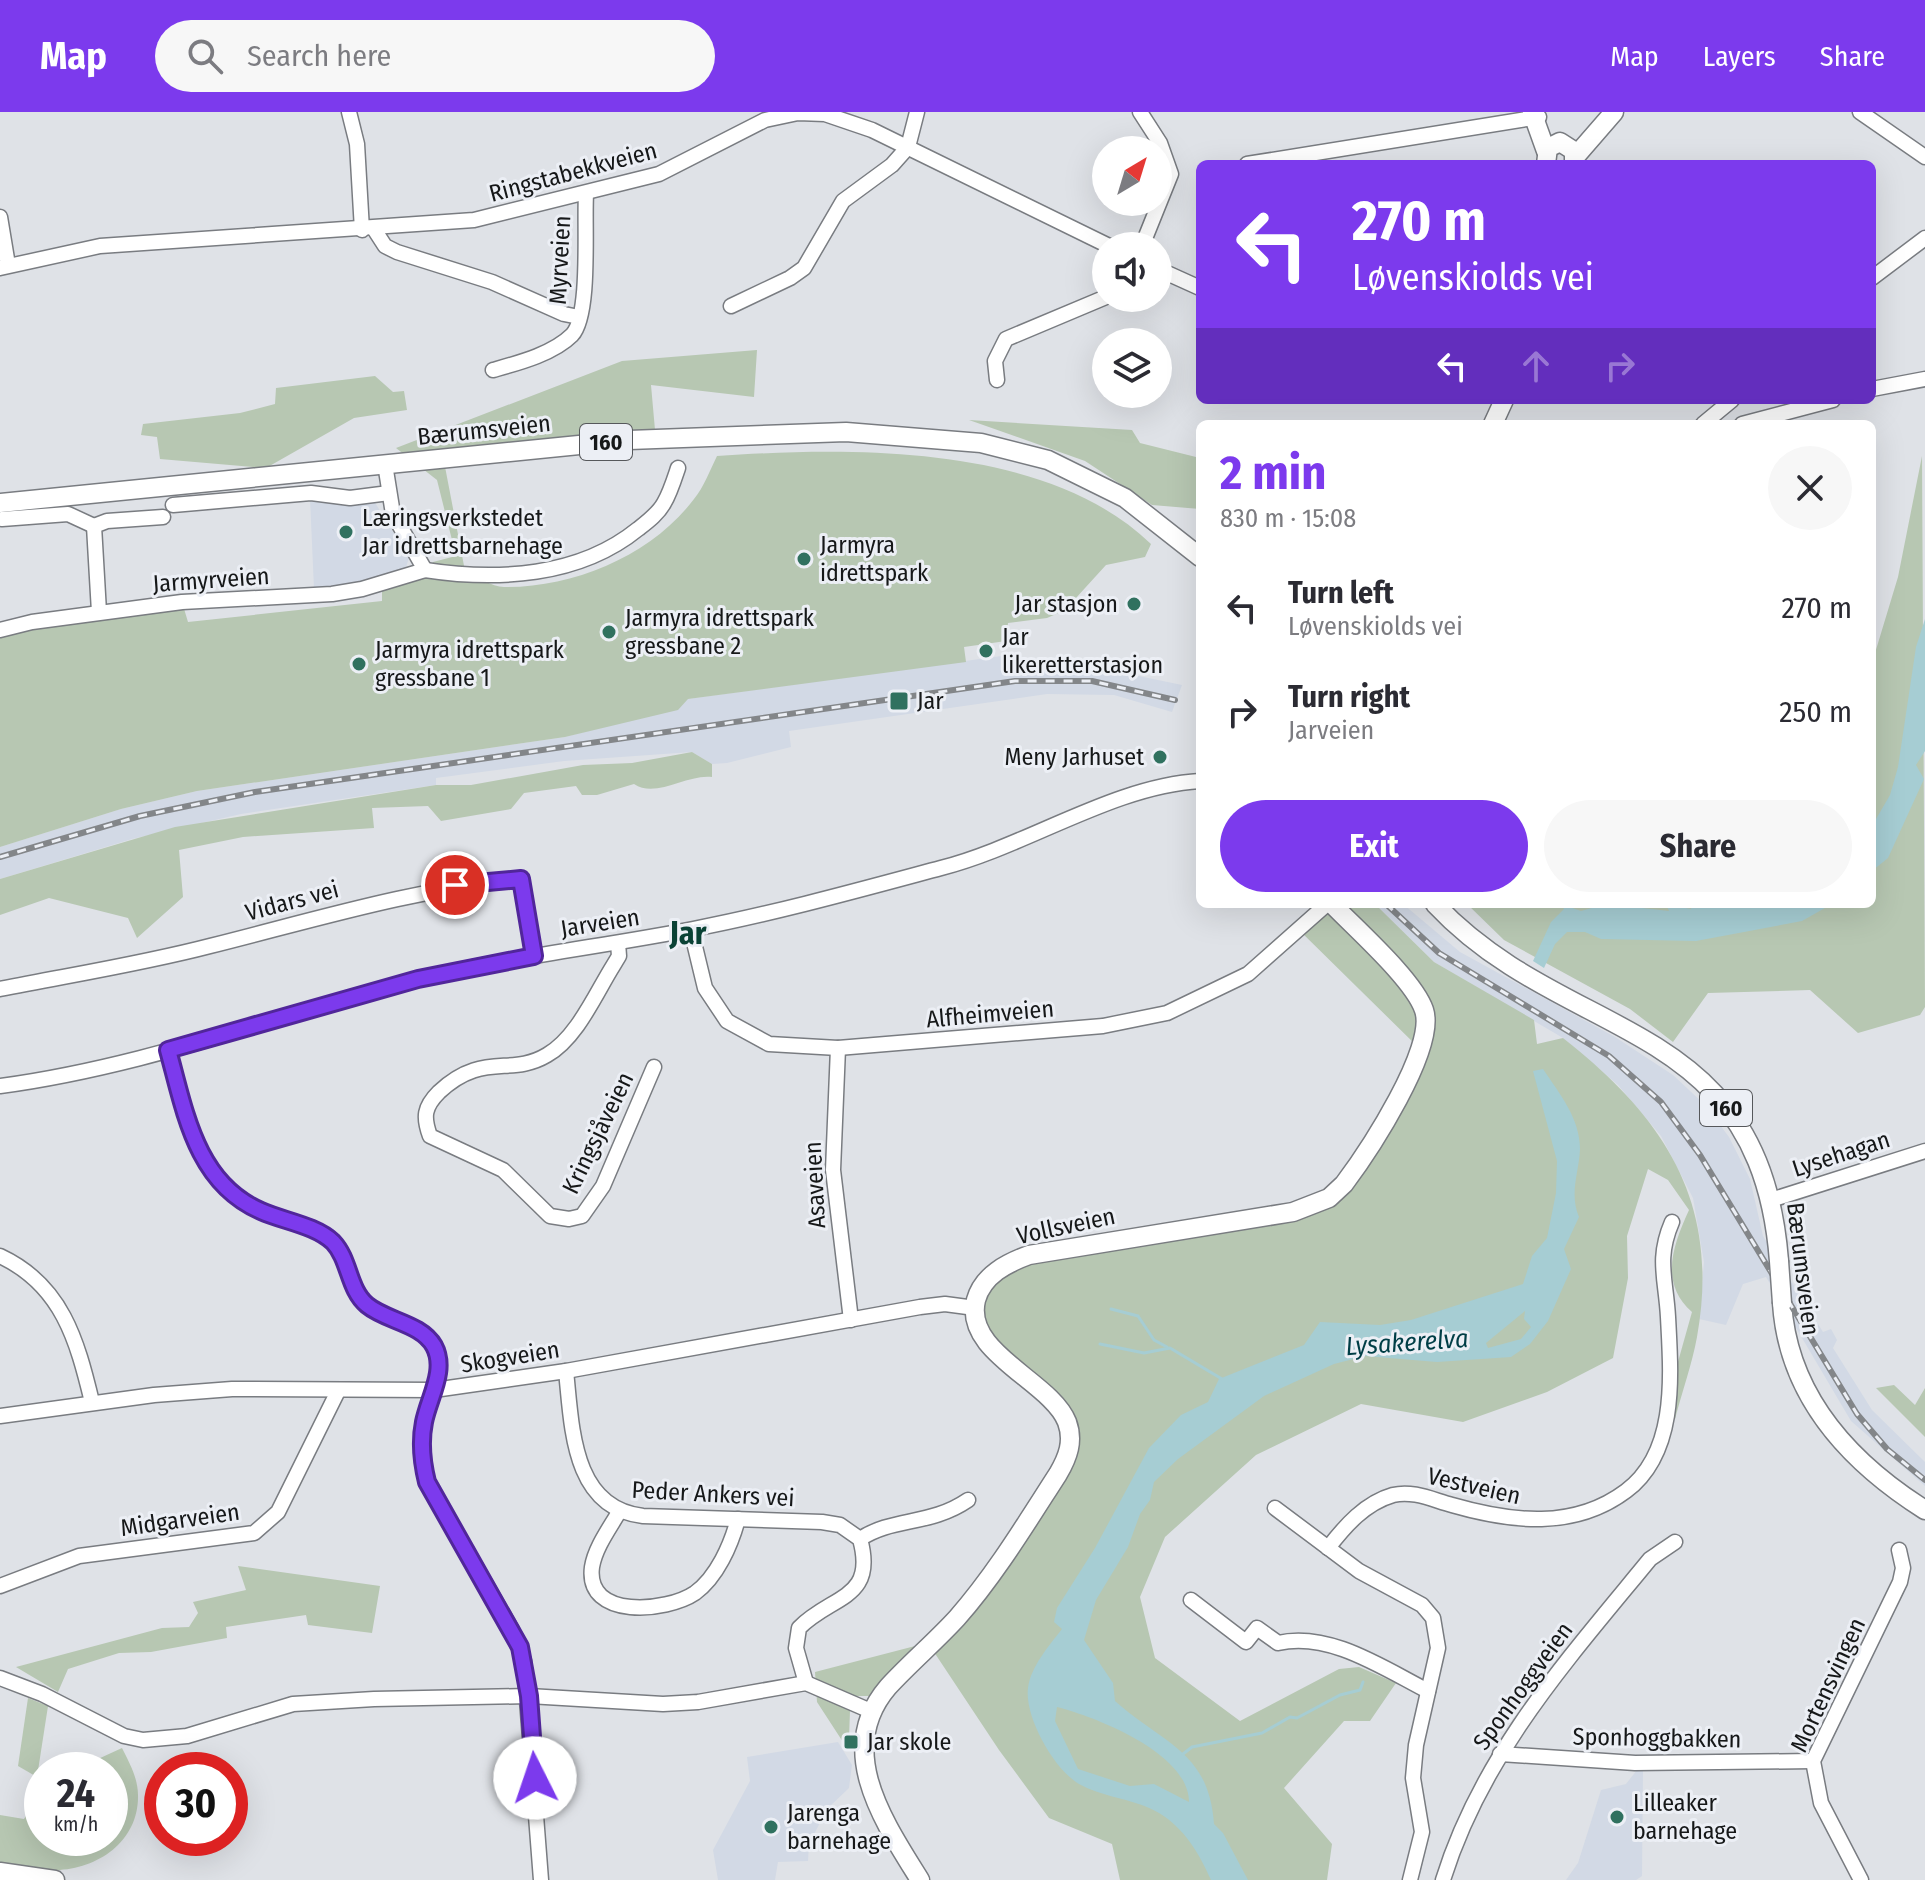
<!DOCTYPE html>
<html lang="en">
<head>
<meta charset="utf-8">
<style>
  :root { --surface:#fff; --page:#f7f7f7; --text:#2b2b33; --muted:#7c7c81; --accent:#7c3aed }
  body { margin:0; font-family:"Fira Sans Condensed",sans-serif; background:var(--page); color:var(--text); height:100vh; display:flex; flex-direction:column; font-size:30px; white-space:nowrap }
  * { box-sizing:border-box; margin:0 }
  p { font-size:26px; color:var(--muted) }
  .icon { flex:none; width:44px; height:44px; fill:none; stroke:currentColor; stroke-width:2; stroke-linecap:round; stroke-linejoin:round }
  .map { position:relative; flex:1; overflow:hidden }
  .sheet { position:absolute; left:1196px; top:308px; width:680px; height:488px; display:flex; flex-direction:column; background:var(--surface); border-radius:12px; box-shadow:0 8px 32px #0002 }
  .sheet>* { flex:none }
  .banner { position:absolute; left:1196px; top:48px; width:680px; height:244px; border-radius:12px; box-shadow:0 8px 32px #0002; background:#7c3aed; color:#fff; overflow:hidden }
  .needle { width:52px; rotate:38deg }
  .fabs { position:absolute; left:1092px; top:24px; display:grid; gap:16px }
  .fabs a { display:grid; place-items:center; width:80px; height:80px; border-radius:50%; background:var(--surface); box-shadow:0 8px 32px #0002; font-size:40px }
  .speed { position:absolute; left:24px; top:1640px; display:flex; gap:16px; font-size:40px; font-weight:700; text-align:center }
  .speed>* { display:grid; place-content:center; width:104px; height:104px; border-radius:50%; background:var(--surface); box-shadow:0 8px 32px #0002; line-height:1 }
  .speed small { font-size:20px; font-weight:400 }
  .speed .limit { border:12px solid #d22; background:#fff; color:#111 }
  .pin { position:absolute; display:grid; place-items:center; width:68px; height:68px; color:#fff; margin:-34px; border:4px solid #fff; border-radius:50%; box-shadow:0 2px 8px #0007 }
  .me { position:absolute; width:88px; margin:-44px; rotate:356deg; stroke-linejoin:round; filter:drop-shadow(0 0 6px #0008) }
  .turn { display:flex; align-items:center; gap:28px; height:168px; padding:0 24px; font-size:36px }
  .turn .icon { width:104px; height:104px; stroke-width:2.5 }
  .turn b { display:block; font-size:56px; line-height:68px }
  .lanes { display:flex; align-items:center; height:76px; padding:0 24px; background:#0003; justify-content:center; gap:40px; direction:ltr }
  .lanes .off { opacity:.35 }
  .round { display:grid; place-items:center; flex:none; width:84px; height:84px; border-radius:42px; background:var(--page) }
  .headline { display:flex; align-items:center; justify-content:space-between; height:136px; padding:0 24px }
  h1 { font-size:48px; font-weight:700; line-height:60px; color:var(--accent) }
  .cta { display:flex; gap:16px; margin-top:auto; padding:16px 24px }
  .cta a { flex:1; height:92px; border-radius:48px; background:var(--accent); color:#fff; font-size:32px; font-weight:700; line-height:92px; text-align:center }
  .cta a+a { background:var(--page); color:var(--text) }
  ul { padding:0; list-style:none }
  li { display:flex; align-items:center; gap:24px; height:104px; padding:0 24px }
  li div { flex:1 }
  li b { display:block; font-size:30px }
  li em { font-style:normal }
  header { display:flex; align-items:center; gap:48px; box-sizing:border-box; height:112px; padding:0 40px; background:var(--accent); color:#fff }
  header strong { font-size:38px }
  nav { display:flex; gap:44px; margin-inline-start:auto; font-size:28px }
  .search { width:560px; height:72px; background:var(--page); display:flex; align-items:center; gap:20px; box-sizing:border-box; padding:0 28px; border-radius:44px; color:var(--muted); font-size:30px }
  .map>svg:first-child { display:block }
  .built { fill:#d2d9e5 }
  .green { fill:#b7c7b2 }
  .water { fill:#a6cdd3; fill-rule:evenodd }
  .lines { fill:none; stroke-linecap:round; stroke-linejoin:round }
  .stream { stroke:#a6cdd3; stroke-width:3 }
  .minor-casing { stroke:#797c81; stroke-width:17 }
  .major-casing { stroke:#797c81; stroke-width:21 }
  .minor { stroke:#fff; stroke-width:14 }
  .major { stroke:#fff; stroke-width:18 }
  .rail-casing { stroke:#838689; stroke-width:6 }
  .rail { stroke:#eceff5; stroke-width:3; stroke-dasharray:9; stroke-linecap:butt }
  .major-bridge-casing { stroke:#797c81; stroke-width:21; stroke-linecap:butt }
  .major-bridge { stroke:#fff; stroke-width:18 }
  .route-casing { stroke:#51269a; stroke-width:20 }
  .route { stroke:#7c3aed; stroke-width:14 }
  .poi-dot { fill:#30715f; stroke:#eceff5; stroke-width:3 }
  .labels { text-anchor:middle; stroke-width:6; stroke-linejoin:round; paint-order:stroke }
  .shield { fill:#eceff5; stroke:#56585b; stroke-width:2 }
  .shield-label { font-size:22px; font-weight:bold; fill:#161819 }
  .street-label { font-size:24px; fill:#161819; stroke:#eceff5 }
  .poi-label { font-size:24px; fill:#161819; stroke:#eceff5; text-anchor:start }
  .water-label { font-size:26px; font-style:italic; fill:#003e46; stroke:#eceff5 }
  .district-label { font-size:32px; font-weight:bold; fill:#0a4235; stroke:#eceff5 }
</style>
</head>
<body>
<header>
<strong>Map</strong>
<div class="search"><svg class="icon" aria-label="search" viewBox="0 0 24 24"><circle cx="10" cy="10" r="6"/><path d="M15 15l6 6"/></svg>Search here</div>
<nav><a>Map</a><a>Layers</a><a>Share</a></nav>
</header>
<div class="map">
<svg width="1925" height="1768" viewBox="0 0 1925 1768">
  <rect width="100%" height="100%" fill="#dfe2e7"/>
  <g class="built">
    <path d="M310 386 374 389 409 446 406 455 368 469 314 477Z"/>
    <path d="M1009 543 1011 561 1057 555 1105 557 1182 573 1172 600 1114 583 1047 582 789 619 791 635 727 651 712 652 692 640 564 649 436 666V673L241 702 132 727 0 767V735L121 697 197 679 565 625 680 595 687 587Z"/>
    <path d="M1375 792H1403L1460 840 1615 925 1673 963 1705 993 1729 1025 1750 1067 1763 1124 1823 1220 1831 1217 1837 1228 1833 1236 1872 1298 1925 1350V1374L1851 1309 1766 1165 1743 1172 1726 1213 1699 1207 1704 1150 1693 1086 1661 1024 1618 973 1563 926 1434 850Z"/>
    <path d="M838 1630 852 1653 849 1676 827 1697 809 1732 808 1749 778 1750 775 1768H718L713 1738 750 1669 747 1645Z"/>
    <path d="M1637 1658H1643L1642 1764 1636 1768H1566L1578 1751 1601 1678 1626 1672Z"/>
  </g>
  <g class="green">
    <path d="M757 238 754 285 651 273 655 318 442 339 465 459C476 464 492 475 504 475 574 476 652 443 694 387 704 375 710 358 717 344 852 335 1046 331 1151 432L1145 445 1106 453 1065 498 1047 506 1008 511 1006 529 964 535 966 550 688 587 678 598 565 625 197 679 121 697 0 735V518L182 490 188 510 382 489V476L427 463 433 450 456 444 437 368 396 336 622 249Z"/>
    <path d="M375 264 393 280 404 279 407 298 354 306 266 356 160 347 157 325 141 323 143 312 240 301 275 292 276 276Z"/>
    <path d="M969 308 1132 318 1140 331 1200 346V397L1152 393 1085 349Z"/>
    <path d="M1922 344 1925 895 1920 903 1858 921 1810 878 1708 881 1673 930 1630 897 1504 828 1467 792H1872V551L1898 465Z"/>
    <path d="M692 640 712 652V665C686 662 656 687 634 672L597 683H582L576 674 524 681 511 697 441 709 428 694 372 696 374 716 243 725 179 738 183 785 137 826 128 806 49 786 0 803V767L175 715 436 673H471L583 653 632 651Z"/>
    <path d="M1329 792H1375L1434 850 1534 908 1537 932 1563 926C1665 1006 1721 1091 1697 1225 1692 1252 1682 1280 1675 1307L1674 1264 1692 1200C1659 1171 1673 1133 1689 1098L1668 1068 1648 1057 1627 1124 1628 1166 1613 1246 1547 1280 1463 1310 1361 1292 1256 1343 1165 1425 1140 1485 1155 1546 1240 1609 1339 1557 1359 1555 1396 1571 1370 1609H1344L1284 1676 1332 1732 1327 1768H1120L1112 1732 1049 1706 999 1638 930 1534 1058 1361 1070 1321 993 1236 977 1184 1020 1146 1275 1103 1344 1072 1421 938 1298 817Z"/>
    <path d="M1894 1273 1915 1293 1925 1276V1325L1876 1276Z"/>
    <path d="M238 1454 380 1474 372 1521 308 1513 306 1503 226 1515 227 1526 151 1540 119 1541 68 1557 58 1580 16 1555 162 1516 189 1515 198 1501 193 1490 246 1478Z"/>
    <path d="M919 1533 870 1584H857L850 1599 849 1626 843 1630 817 1590 815 1560Z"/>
    <path d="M28 1586 48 1594 37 1665 18 1654Z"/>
    <path d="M122 1636C129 1650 138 1666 138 1683 139 1729 98 1757 56 1758 38 1759 18 1753 0 1750V1703L24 1707 42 1678V1726H110V1658H74Z"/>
  </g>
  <g class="water">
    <path d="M1925 507V639L1916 653 1924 667 1888 746 1872 759V714L1890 683 1898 655 1916 535Z"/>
    <path d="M1561 792 1581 799 1606 792 1669 799 1666 792 1691 797 1692 792H1832L1802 809 1696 829 1601 827 1585 820H1567L1555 832 1544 856 1533 849 1551 810 1564 797Z"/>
    <path d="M1543 957C1559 981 1580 1006 1580 1037 1579 1061 1569 1081 1579 1105L1564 1137 1571 1157 1548 1209 1530 1232 1511 1245 1437 1250 1365 1244 1334 1252 1264 1284 1178 1347 1154 1370 1150 1388 1140 1402 1128 1435 1096 1488 1084 1528 1113 1571 1115 1589C1163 1632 1209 1639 1214 1712L1223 1721 1248 1768H1211C1199 1741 1185 1717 1159 1701 1135 1687 1107 1686 1083 1674 1056 1662 1024 1605 1028 1576 1031 1554 1049 1534 1062 1517L1054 1510 1057 1496 1095 1436 1149 1336 1181 1303 1208 1290 1219 1267 1304 1233 1320 1210 1380 1213 1411 1208 1523 1172 1532 1144 1547 1126 1556 1081 1557 1049 1533 959ZM1525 1199 1524 1207 1531 1215 1521 1227 1488 1236 1486 1231ZM1057 1595C1096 1605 1189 1641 1189 1690L1154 1672 1130 1674 1078 1657 1055 1609Z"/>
  </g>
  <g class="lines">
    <g class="stream">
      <path d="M1111 1197 1138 1204 1154 1228 1167 1235"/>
      <path d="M1100 1232 1144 1241 1170 1236 1222 1267"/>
      <path d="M1183 1642 1192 1635 1262 1621 1290 1605 1297 1606 1340 1583 1360 1578 1363 1570"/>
    </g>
    <g class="minor-casing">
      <g id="minor">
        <path d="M349 0 357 32 362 118"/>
        <path d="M1140 0 1160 31 1171 62 1142 134"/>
        <path d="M1860 0 1925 45"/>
        <path d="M1247 52 1539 5"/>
        <path d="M0 105 8 153"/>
        <path d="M374 117 385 134 397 140 492 170 564 202 579 205"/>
        <path d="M0 156 100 134 474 108 659 62 765 8 798 1 825 2 872 18 1109 134"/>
        <path d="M1158 157 1200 176"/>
        <path d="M1872 166 1925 126"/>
        <path d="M731 194 790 166 804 156 843 89 892 53 908 35 917 0"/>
        <path d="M493 258C518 251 553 242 572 223 591 203 584 112 586 82"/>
        <path d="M997 268 995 249 1006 227 1106 185"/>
        <path d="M1872 277 1925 267"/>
        <path d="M1703 312 1732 288"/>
        <path d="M1742 312 1833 288"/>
        <path d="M173 393 311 381 350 386 389 381"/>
        <path d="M2 407 68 402 94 414"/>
        <path d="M425 458C497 469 579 465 638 417 647 410 658 402 664 391 670 381 674 368 678 356"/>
        <path d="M99 500 94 414 107 409 163 405"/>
        <path d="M0 518 32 510 182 490 332 482 362 477 425 458 393 402 385 352"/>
        <path d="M691 818 705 876 727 909 769 932 838 936 1103 914 1167 901 1248 862 1327 792"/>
        <path d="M618 831 619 844 613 854C596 881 577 926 547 943 510 965 483 939 439 980 424 995 423 1005 430 1024L503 1058 550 1104 569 1107 582 1104 603 1074 654 955"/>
        <path d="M0 877C70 863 141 852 210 834 314 808 414 777 521 767L534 844"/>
        <path d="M838 936 833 1058 851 1208"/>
        <path d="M168 938C185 1000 196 1071 261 1099 283 1109 315 1112 333 1130 350 1148 348 1177 367 1193 386 1209 422 1211 434 1234 447 1259 429 1286 424 1310 420 1330 422 1351 427 1370L512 1518 524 1549 541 1768"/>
        <path d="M0 974C143 955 278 903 417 868 508 845 601 835 693 817 776 801 859 778 941 756 1027 734 1113 674 1200 669"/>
        <path d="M1771 1088 1925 1039"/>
        <path d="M0 1144C62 1173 77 1228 92 1290"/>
        <path d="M566 1259C572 1315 572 1396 643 1404L822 1410 840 1413 860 1427C877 1488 831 1483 799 1516L796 1536 806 1571"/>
        <path d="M0 1304 154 1283 232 1277 434 1278 566 1259 920 1195 945 1192 975 1196"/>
        <path d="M1275 1396 1359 1459 1422 1493 1433 1506 1438 1536 1416 1633 1413 1666 1422 1720 1410 1768"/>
        <path d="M619 1400C609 1417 595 1436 592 1455 585 1508 667 1500 695 1481 717 1465 731 1433 738 1407"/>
        <path d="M860 1427C893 1405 930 1414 968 1388"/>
        <path d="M1328 1436C1345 1414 1365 1391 1393 1383 1413 1378 1433 1388 1452 1393 1511 1410 1574 1418 1626 1379 1678 1340 1671 1263 1668 1205 1666 1167 1656 1147 1672 1110"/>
        <path d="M0 1474 79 1444 254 1421 278 1400 338 1279"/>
        <path d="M1191 1488 1246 1530 1257 1516 1278 1531C1329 1519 1383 1556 1428 1579"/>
        <path d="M0 1566 42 1582 124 1624 143 1628 187 1624 293 1592 374 1587 529 1584 663 1592 698 1590 806 1571 873 1600"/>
        <path d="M1500 1642 1635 1651 1813 1649"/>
        <path d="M1443 1768C1482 1642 1568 1547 1650 1447L1675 1430"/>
        <path d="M1861 1768 1821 1691 1813 1649 1900 1470 1903 1456 1899 1438"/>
      </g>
    </g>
    <g class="major-casing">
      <g id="major">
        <path d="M1532 0 1546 39"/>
        <path d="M1575 45 1614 0"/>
        <path d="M1546 52 1548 36 1560 30 1574 39V52"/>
        <path d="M1493 312 1504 288"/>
        <path d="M0 391 629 328 846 320 981 331 1048 348 1125 386 1200 445"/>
        <path d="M1435 792C1567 933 1760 902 1779 1149"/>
        <path d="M1782 1191C1788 1284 1849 1350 1925 1398"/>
        <path d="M0 1760 55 1768"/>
        <path d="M920 1768C884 1710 834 1638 888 1575 910 1551 935 1530 957 1506 995 1463 1027 1410 1058 1362 1068 1345 1074 1329 1067 1310 1051 1269 963 1241 976 1188 983 1163 1007 1151 1029 1143L1293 1100 1329 1086 1344 1072C1368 1040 1437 936 1424 898 1414 868 1356 817 1332 792"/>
      </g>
    </g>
    <use href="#minor" class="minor"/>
    <use href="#major" class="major"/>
    <g class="rail-casing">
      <g id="rail">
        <path d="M0 745 140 704 255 680 1015 569H1092L1175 588"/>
        <path d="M1386 792 1439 841 1609 944 1661 990 1700 1043 1857 1302 1887 1337 1925 1368"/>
      </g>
    </g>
    <use href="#rail" class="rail"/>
    <g class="major-bridge-casing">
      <path id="major-bridge" d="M1779 1149 1782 1191"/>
    </g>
    <use href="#major-bridge" class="major-bridge"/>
  </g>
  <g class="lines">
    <g class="route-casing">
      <path id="route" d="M455 773 521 767 534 844 418 867 168 938C185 1000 196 1071 261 1099 283 1109 315 1113 333 1130 350 1148 348 1177 367 1193 386 1209 421 1211 434 1234 447 1258 429 1285 424 1310 420 1330 422 1350 427 1370L520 1535 529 1584 535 1666"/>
    </g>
    <use href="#route" class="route"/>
  </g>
  <g class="poi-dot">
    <circle cx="346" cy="420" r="8"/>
    <circle cx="804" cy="447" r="8"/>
    <circle cx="1134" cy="492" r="8"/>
    <circle cx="609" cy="520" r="8"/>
    <circle cx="986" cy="539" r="8"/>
    <circle cx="359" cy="552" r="8"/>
    <rect x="889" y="579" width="20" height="20" rx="4"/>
    <circle cx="1160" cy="645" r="8"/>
    <rect x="843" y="1622" width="16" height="16" rx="4"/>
    <circle cx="1617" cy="1705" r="8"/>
    <circle cx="771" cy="1715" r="8"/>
  </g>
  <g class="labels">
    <g class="shield">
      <rect x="580" y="312" width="52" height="36" rx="6"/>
      <rect x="1700" y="978" width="52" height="36" rx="6"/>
    </g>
    <g class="shield-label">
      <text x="606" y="338">160</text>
      <text x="1726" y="1004">160</text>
    </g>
    <g class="street-label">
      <text transform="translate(573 60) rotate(-15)" y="8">Ringstabekkveien</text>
      <text transform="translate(560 148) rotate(-87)" y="8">Myrveien</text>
      <text transform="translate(484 318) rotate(-6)" y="8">Bærumsveien</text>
      <text transform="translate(211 468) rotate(-4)" y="8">Jarmyrveien</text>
      <text transform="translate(292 789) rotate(-15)" y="8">Vidars vei</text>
      <text transform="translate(600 811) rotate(-9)" y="8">Jarveien</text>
      <text transform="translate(990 902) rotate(-5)" y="8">Alfheimveien</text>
      <text transform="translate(598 1021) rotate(-64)" y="8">Kringsjåveien</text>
      <text transform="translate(1841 1042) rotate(-18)" y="8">Lysehagan</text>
      <text transform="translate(815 1073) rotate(-93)" y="8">Asaveien</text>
      <text transform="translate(1066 1114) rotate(-12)" y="8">Vollsveien</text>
      <text transform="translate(1803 1157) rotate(83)" y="8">Bærumsveien</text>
      <text transform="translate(510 1245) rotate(-9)" y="8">Skogveien</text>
      <text transform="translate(1474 1374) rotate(13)" y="8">Vestveien</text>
      <text transform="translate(713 1382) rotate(3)" y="8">Peder Ankers vei</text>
      <text transform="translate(180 1408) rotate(-8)" y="8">Midgarveien</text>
      <text transform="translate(1828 1573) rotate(-65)" y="8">Mortensvingen</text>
      <text transform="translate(1523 1574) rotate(-54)" y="8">Sponhoggveien</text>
      <text transform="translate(1657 1626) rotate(1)" y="8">Sponhoggbakken</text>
    </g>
    <g class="poi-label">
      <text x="362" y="414">Læringsverkstedet<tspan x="362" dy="28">Jar idrettsbarnehage</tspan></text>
      <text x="820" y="441">Jarmyra<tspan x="820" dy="28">idrettspark</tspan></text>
      <text x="1118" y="500" text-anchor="end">Jar stasjon</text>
      <text x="625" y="514">Jarmyra idrettspark<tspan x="625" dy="28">gressbane 2</tspan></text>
      <text x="1002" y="533">Jar<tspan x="1002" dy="28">likeretterstasjon</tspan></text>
      <text x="375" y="546">Jarmyra idrettspark<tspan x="375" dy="28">gressbane 1</tspan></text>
      <text x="917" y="597">Jar</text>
      <text x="1144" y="653" text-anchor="end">Meny Jarhuset</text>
      <text x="867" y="1638">Jar skole</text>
      <text x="1633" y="1699">Lilleaker<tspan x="1633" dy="28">barnehage</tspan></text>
      <text x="787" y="1709">Jarenga<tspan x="787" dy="28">barnehage</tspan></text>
    </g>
    <g class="water-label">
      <text transform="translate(1407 1230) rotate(-4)" y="9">Lysakerelva</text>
    </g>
    <g class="district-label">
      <text x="688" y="832">Jar</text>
    </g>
  </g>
</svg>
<div class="fabs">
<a><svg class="needle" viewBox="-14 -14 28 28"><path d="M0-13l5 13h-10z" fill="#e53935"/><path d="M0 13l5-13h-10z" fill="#7c7c81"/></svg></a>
<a><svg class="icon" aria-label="sound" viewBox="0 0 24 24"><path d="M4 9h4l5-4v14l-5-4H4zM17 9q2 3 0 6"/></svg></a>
<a><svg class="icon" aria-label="layers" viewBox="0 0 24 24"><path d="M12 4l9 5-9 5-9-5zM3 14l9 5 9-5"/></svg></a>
</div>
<div class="speed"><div>24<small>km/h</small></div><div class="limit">30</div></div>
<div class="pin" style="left:455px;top:773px;background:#d93025"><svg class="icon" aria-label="arrive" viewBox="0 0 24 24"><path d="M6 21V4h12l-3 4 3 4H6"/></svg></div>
<svg class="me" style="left:535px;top:1666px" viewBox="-20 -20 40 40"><circle r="19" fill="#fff"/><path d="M0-13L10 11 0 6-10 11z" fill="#7c3aed"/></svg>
<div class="banner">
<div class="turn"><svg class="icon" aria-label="left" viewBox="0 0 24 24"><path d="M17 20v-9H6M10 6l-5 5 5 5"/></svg><div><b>270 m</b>Løvenskiolds vei</div></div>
<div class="lanes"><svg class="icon" aria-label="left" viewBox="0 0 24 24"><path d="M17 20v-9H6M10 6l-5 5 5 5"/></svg><svg class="icon off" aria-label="ahead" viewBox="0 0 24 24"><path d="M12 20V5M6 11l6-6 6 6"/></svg><svg class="icon off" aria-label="right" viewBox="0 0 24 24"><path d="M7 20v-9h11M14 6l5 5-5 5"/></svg></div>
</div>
<section class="sheet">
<div class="headline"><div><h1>2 min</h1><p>830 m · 15:08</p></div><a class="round"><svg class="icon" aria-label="close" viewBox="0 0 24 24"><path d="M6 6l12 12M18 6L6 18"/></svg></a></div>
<ul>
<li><svg class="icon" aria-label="left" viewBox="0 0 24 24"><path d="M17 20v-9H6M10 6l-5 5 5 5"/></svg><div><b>Turn left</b><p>Løvenskiolds vei</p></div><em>270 m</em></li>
<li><svg class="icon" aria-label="right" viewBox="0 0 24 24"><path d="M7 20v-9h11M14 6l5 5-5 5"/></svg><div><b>Turn right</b><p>Jarveien</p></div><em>250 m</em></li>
</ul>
<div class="cta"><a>Exit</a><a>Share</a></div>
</section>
</div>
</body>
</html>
